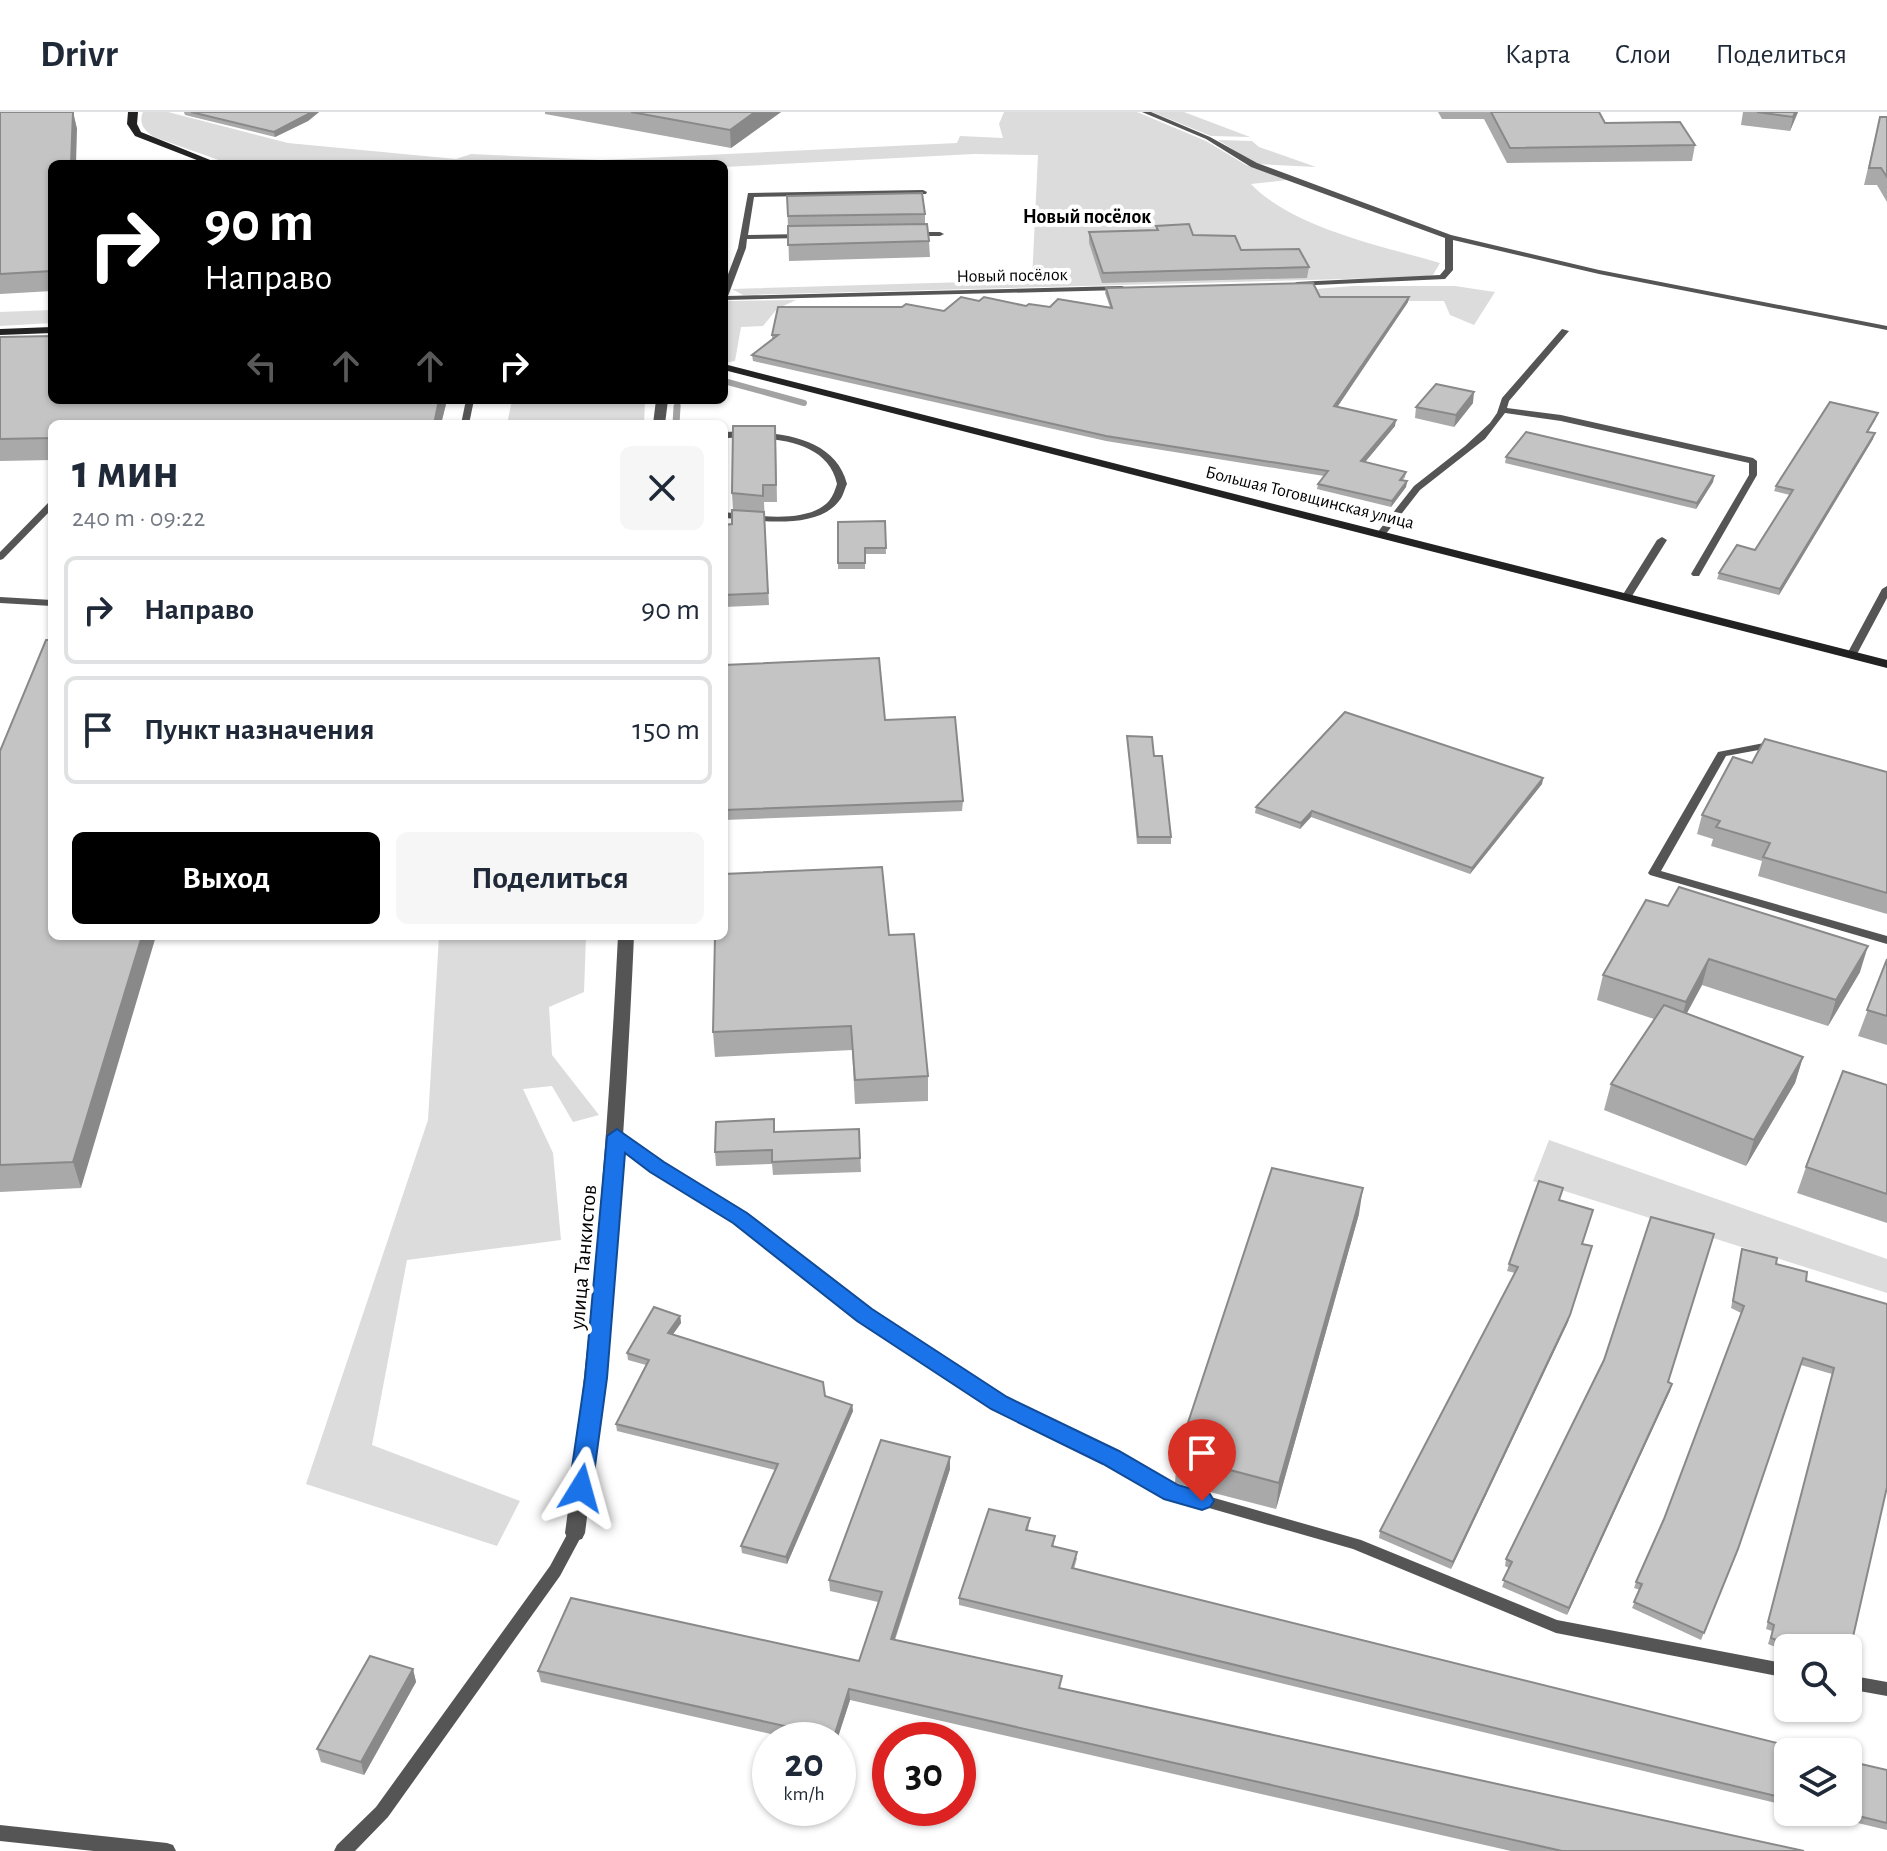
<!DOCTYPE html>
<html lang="ru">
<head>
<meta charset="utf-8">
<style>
  :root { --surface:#fff; --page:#f6f6f7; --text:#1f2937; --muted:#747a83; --line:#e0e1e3; --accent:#000 }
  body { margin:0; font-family:"Alegreya Sans",sans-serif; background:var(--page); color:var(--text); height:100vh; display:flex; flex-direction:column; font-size:30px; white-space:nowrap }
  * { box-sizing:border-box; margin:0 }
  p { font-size:26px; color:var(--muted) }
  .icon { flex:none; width:44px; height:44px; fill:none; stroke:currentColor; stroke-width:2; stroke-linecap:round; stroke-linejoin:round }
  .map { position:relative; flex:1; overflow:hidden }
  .details { position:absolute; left:48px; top:308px; width:680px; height:520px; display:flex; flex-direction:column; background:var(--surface); border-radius:12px; box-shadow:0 2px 6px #0004 }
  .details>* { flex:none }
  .banner { position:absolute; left:48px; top:48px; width:680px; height:244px; border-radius:12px; box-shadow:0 2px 6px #0004; background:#000; color:#fff; overflow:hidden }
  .controls { position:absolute; left:1774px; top:1522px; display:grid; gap:16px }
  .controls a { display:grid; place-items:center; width:88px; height:88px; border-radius:12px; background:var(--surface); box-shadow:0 2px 6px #0004; font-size:40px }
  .speed { position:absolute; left:752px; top:1610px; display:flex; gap:16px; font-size:40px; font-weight:700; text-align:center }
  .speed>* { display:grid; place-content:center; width:104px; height:104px; border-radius:50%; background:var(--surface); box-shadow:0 2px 6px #0004; line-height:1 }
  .speed small { font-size:20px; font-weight:400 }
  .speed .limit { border:12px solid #d22; background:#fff; color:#111 }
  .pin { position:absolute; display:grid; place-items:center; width:68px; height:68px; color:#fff; margin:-82px -34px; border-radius:50% 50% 50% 0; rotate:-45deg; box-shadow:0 0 8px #0007 }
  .pin .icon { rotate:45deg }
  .me { position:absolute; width:88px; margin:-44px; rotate:8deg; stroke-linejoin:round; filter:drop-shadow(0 0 6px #0008) }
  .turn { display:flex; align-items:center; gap:28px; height:168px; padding:0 24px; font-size:36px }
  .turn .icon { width:104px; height:104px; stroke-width:2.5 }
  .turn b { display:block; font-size:56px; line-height:68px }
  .lanes { display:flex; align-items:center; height:76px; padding:0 24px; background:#0003; justify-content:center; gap:40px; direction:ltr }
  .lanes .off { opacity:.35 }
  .round { display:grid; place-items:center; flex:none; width:84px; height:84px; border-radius:12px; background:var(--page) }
  .summary { display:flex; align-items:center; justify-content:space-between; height:136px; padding:0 24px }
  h1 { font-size:48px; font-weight:700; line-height:60px }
  .primary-button { display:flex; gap:16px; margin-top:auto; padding:16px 24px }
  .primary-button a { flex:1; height:92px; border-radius:12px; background:var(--accent); color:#fff; font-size:32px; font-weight:700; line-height:92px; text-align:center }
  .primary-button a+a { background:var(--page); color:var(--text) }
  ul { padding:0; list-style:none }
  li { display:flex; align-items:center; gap:24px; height:108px; margin:0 16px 12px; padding:0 8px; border:4px solid var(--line); border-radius:12px }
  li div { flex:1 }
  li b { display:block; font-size:30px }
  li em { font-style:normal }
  header { display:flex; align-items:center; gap:48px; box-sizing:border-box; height:112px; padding:0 40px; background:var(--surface); border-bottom:2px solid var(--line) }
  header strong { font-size:38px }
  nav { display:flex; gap:44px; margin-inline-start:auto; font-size:28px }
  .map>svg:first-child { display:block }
  .green { fill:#dcdcdc }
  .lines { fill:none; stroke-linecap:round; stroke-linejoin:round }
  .stream-far1 { stroke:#a3a3a3; stroke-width:6 }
  .stream { stroke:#a3a3a3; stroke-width:7 }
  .lane { fill:#555; fill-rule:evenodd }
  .street { fill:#555; fill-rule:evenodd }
  .secondary { fill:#222; fill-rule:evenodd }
  .wall { fill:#a9a9a9 }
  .shaded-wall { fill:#898989 }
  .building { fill:#c4c4c4; stroke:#898989; stroke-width:2 }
  .route { fill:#1a73e8; stroke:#114b97; stroke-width:2 }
  .labels { text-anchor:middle; stroke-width:8; stroke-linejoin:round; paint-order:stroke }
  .far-street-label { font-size:18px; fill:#000; stroke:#fff }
  .far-neighbourhood-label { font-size:20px; font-weight:bold; fill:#000; stroke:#fff }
  .street-label { font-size:22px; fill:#000; stroke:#fff }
</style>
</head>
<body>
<header>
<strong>Drivr</strong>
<nav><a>Карта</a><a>Слои</a><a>Поделиться</a></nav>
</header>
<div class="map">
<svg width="1887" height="1739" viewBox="0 0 1887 1739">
  <rect width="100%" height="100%" fill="#fff"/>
  <g class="green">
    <path d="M143 0H168L288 31 456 47 471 42 601 48 957 31 960 24 1003 26 999 12 1004 0H1137L1206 29 1246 53 1287 68 1251 72C1293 116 1382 134 1440 151L1433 163 1420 165 743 183 732 177 1032 168 1038 43 974 42 724 55V52H230L154 25C145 19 138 12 143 0Z"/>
    <path d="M1152 0H1184L1250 25 1211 24Z"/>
    <path d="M1218 28 1252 29 1259 35 1316 55 1256 52Z"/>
    <path d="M1353 174H1455L1495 180 1474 213 1450 203 1444 189H1319L1315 177Z"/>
    <path d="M796 188 777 197 763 214 741 215 735 249 724 251V189Z"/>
    <path d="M52 198V211L0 214V200Z"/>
    <path d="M512 288H645L644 312H507Z"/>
    <path d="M439 824H586L584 880 549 895 552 943 599 1003 573 1010 552 974 523 977 553 1041 561 1128 407 1148 372 1333 520 1389 497 1434 306 1372 428 1008Z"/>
    <path d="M1549 1028 1887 1147V1181L1533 1069Z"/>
  </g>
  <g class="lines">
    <g class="stream-far1">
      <path d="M724 269 804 291"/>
      <path d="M677 297 678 288"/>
    </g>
    <path class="stream" d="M676 312 677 295"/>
    <g class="lane">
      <path d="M1142 0H1151L1210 25 1257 51 1451 123 1599 158 1887 214V218L1599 162 1453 128V158L1445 167 1294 174 1293 172 1297 170 1440 163 1445 157V126L1251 55 1206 27Z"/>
      <path d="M923 78 927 80 926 82 754 85 748 123 804 122 808 124 804 126 747 127 746 136 728 184 1122 174 1126 176 1122 178 724 188V173L738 136 748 81Z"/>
      <path d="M912 120H940L944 122 940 124H912Z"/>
      <path d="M1562 217 1569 219 1509 289 1507 296 1561 303 1753 346 1757 349V363L1699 464H1693L1691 462 1749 363V351L1561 309 1505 301 1485 327 1420 378 1385 423 1382 424 1377 421 1414 374 1465 334 1490 311 1497 301 1502 286Z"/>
      <path d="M466 288H474L469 312H461Z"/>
      <path d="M724 320C766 319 834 320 847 372 844 378 843 385 839 389 816 419 756 408 724 406V400C753 403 807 413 829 389 833 384 835 378 837 372 827 324 762 325 724 326Z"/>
      <path d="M52 389V397L3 447 0 448V440L49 390Z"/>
      <path d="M1662 425 1667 428 1632 484 1630 486H1624L1622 484 1657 428Z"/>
      <path d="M1887 474V486L1857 542 1856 544H1848L1847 542 1882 477Z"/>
      <path d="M0 485 52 488V494L0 491Z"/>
      <path d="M1764 631 1778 635 1779 637 1774 640 1764 637 1726 644 1661 759 1887 824V832L1650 763 1648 761 1718 640Z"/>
      <path d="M617 1020 622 1021 662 1052 745 1103 869 1199 1004 1287 1116 1342 1176 1375 1361 1428 1557 1508 1788 1552V1566L1556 1521 1353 1437 1167 1384 1106 1350 994 1295 859 1207 735 1109 652 1058 612 1027 611 1024 612 1021Z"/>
      <path d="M575 1415 580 1417 583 1421 560 1464 388 1705 355 1739H334L337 1733 376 1695 550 1454 570 1417Z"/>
      <path d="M1848 1563 1887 1570V1584L1848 1577Z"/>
      <path d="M0 1713 167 1731 173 1733 176 1739H94L0 1729Z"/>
    </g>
    <g class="street">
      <path d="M656 288H668L665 312H653Z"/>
      <path d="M618 824H634C625 1024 611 1223 585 1421L582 1427 575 1429 568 1427 565 1421C592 1223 608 1024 618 824Z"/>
    </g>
    <g class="secondary">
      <path d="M128 0H138L137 12 141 20 220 52H207L135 24 127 12Z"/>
      <path d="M52 215V221L0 223V217Z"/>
      <path d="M724 252 1887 548V556L724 258Z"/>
    </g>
  </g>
  <g class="wall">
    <path d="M0 0H73L77 17 52 52V179L0 182Z"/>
    <path d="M184 0H319L308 9 275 25 185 3Z"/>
    <path d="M545 0H781L731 36 545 2Z"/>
    <path d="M1438 0H1599L1605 11 1695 33 1692 49 1507 51 1484 7H1442Z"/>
    <path d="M1743 0H1798L1790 19 1741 13Z"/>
    <path d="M1880 5H1887V90L1877 73H1864Z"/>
    <path d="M787 84 925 102V112L929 129 930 145 789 149Z"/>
    <path d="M1156 114 1193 123 1241 138 1309 155 1307 166 1102 171 1089 131V120L1156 118Z"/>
    <path d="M1106 176 1320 185H1409L1408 190 1337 295 1395 314 1365 350 1406 360 1405 365 1403 368 1407 369 1406 375 1391 395 1317 377 1318 372 1324 364 1106 329 753 249 752 243 772 228V223L944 199 979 189 1026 194 1110 195 1105 181Z"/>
    <path d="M0 225 52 288H447L441 312H52V348L0 349Z"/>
    <path d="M1473 291 1454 315 1415 306 1416 295Z"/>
    <path d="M1876 307 1868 320 1873 327 1779 483 1717 467 1719 461 1755 438 1790 383 1774 379 1776 374Z"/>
    <path d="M776 331 777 390H764L769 493 724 495V413L732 412 733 398 732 381Z"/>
    <path d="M1506 345 1714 364 1713 370 1696 397 1505 351Z"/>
    <path d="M885 409 886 442H865V457H838V410Z"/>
    <path d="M724 553 885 608 963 689 962 699 724 708Z"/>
    <path d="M1127 624 1154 644 1171 725V732H1137Z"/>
    <path d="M0 639 81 1076 0 1080Z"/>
    <path d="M1752 651 1887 660V802L1758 764 1762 749 1711 734 1713 727 1697 722 1702 703Z"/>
    <path d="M1543 666 1542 672 1470 762 1311 705 1300 717 1255 701 1256 695Z"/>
    <path d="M1646 788 1860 860 1828 914 1702 873 1686 902 1803 945 1795 971 1746 1054 1604 998 1611 972 1654 907 1597 888 1603 863Z"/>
    <path d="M889 823 928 964V989L855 992 852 938 715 945 713 920Z"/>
    <path d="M1887 847V933L1858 924Z"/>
    <path d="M1887 973V1111L1797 1081 1806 1055Z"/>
    <path d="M859 1017 861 1060 773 1063 772 1052 716 1054 715 1040 774 1020Z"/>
    <path d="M1559 1088 1583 1132 1568 1210 1451 1457 1379 1426 1380 1419 1515 1161 1507 1159 1509 1152Z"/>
    <path d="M1359 1102 1276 1397 1175 1371 1177 1344Z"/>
    <path d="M1742 1137 1776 1152 1806 1169 1887 1192 1850 1538 1848 1542V1536L1821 1535 1820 1536H1788V1540L1768 1532 1772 1519 1766 1517 1832 1262 1801 1253 1736 1443 1701 1528 1632 1496 1640 1478 1634 1476 1636 1470 1664 1407 1741 1201 1731 1196Z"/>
    <path d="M680 1204 681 1211 673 1222 825 1284 852 1293 853 1299 787 1452 742 1441 741 1434 775 1358 617 1319 616 1312 646 1253 628 1248 627 1241Z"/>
    <path d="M1668 1270 1672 1272 1670 1279 1567 1503 1502 1475 1509 1456 1505 1454 1506 1447Z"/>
    <path d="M950 1345V1357L895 1528 1061 1576 1804 1739H1511L850 1588 837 1628H797L541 1570 538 1559 859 1549 878 1490 830 1479 829 1468Z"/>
    <path d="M1030 1406 1028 1418 1054 1431 1053 1434 1077 1446 1074 1457 1788 1640V1694L959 1493V1486Z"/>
    <path d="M413 1557 416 1570 364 1663 321 1650 317 1637Z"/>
    <path d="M1887 1658V1718L1812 1700H1848Z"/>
  </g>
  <g class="shaded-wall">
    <path d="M73 0 77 17 76 52H71Z"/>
    <path d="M312 0H319L308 9 275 25 274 20Z"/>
    <path d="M755 0H781L731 36 730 18Z"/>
    <path d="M1795 0H1798L1790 19 1793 5Z"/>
    <path d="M1409 185 1408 190 1334 300V294Z"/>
    <path d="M1474 280 1473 291 1454 315 1456 303Z"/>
    <path d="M439 288H447L441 312H434Z"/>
    <path d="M1396 308 1395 314 1361 355V349Z"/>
    <path d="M1875 321 1873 327 1779 483 1780 477Z"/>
    <path d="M1714 364 1713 370 1696 397 1697 391Z"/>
    <path d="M1407 369 1406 375 1391 395 1392 389Z"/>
    <path d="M1543 666 1542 672 1470 762 1472 756Z"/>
    <path d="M1312 699 1311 705 1300 717 1301 711Z"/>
    <path d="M142 824H156L81 1076 73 1050Z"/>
    <path d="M1868 834 1860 860 1828 914 1836 888Z"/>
    <path d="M1709 847 1702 873 1679 916 1686 890Z"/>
    <path d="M1803 945 1795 971 1746 1054 1754 1028Z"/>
    <path d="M1363 1076 1359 1102 1276 1397 1279 1371Z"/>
    <path d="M1590 1141 1568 1210 1451 1457 1453 1450Z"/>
    <path d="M680 1204 681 1211 669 1228 668 1221Z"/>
    <path d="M1672 1272 1670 1279 1567 1503 1569 1496Z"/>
    <path d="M852 1293 853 1299 787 1452 786 1445Z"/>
    <path d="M950 1345V1357L891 1538V1527Z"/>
    <path d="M413 1557 416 1570 364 1663 361 1650Z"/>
    <path d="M849 1577 850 1588 837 1628H834Z"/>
  </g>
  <g class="building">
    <path d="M0 0H73L71 52H52V159L0 162Z"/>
    <path d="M191 0H312L274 20Z"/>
    <path d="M631 0H755L730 18Z"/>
    <path d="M1491 0H1599L1605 11 1680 10 1695 33 1510 36Z"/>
    <path d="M1757 0H1795L1793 5Z"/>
    <path d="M1880 5H1887V65L1881 56H1869Z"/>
    <path d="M922 81 925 102 788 104 787 84Z"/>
    <path d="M927 112 929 129 788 133V114Z"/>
    <path d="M1189 112 1193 123 1235 124 1241 138 1299 137 1309 155 1103 161 1089 120 1158 118 1156 114Z"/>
    <path d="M1313 171 1320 185H1409L1334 294 1396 308 1361 349 1406 360 1400 368 1407 369 1392 389 1318 372 1328 359 1106 324 752 243 778 223H772L778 195H902L906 192 944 199 961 185 979 189 984 185 1026 194 1029 192 1050 195 1058 187 1112 196 1106 176Z"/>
    <path d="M52 224V288H439L434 312H52V326L0 327V225Z"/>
    <path d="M1436 272 1474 280 1456 303 1416 295Z"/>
    <path d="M1830 290 1878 301 1867 320 1875 321 1780 477 1719 461 1737 433 1755 438 1793 378 1776 374Z"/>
    <path d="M733 314H775L776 373H763V384L732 381Z"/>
    <path d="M1526 320 1714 364 1697 391 1506 345Z"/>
    <path d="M732 398 764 400 768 481 724 483V413L732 412Z"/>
    <path d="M885 409 886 436H865V451H838V410Z"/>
    <path d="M46 528H52V824H142L73 1050 0 1053V639Z"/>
    <path d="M879 546 885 608 955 605 963 689 724 698V553Z"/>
    <path d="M1345 600 1543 666 1472 756 1312 699 1301 711 1256 695Z"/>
    <path d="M1127 624 1152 625 1154 644H1162L1171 725H1138Z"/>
    <path d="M1765 627 1887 660V781L1763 745 1770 731 1716 715 1720 709 1702 703 1733 645 1752 651Z"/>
    <path d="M882 755 889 823 914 822 928 964 855 968 851 914 713 920 715 824H724V762Z"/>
    <path d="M1679 775 1868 834 1836 888 1709 847 1686 890 1603 863 1646 788 1668 794Z"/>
    <path d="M1887 847V904L1867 898Z"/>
    <path d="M1664 893 1803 945 1754 1028 1611 972Z"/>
    <path d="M1843 959 1887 973V1082L1806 1055Z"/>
    <path d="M774 1007V1020L859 1017 860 1046 772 1050V1038L715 1040 716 1010Z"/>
    <path d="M1272 1056 1363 1076 1279 1371 1177 1344Z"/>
    <path d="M1539 1069 1563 1076 1559 1088 1593 1098 1582 1132 1592 1134 1570 1203 1453 1450 1380 1419 1518 1155 1509 1152Z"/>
    <path d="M1651 1105 1714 1122 1668 1270 1672 1272 1569 1496 1503 1468 1512 1450 1506 1447 1604 1248Z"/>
    <path d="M1742 1137 1777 1146 1776 1152 1807 1160 1806 1169 1887 1192V1375L1850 1538 1848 1536 1822 1528 1820 1536H1799L1771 1526 1774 1513 1768 1510 1834 1256 1803 1246 1738 1437 1704 1521 1634 1490 1642 1472 1636 1470 1664 1407 1744 1194 1733 1189Z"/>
    <path d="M654 1195 680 1204 668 1221 823 1270 825 1284 852 1293 786 1445 741 1434 778 1352 616 1312 649 1248 627 1241Z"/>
    <path d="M881 1328 950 1345 891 1527 1062 1564 1059 1576 1804 1739H1562L849 1577 834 1625 538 1559 571 1486 859 1549 882 1480 829 1468Z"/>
    <path d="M989 1397 1030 1406 1026 1418 1055 1424 1052 1434 1077 1440 1072 1456 1813 1640H1788V1687L959 1486Z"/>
    <path d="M370 1544 413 1557 361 1650 317 1637Z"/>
    <path d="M1848 1649 1887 1658V1711L1842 1700H1848Z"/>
  </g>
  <path class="route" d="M617 1017 664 1050 747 1101 872 1197 1007 1285 1119 1339 1178 1373 1210 1382 1214 1389 1210 1395 1202 1398 1164 1387 1103 1352 991 1297 857 1209 733 1111 650 1060 625 1041 607 1266 592 1376 589 1383 581 1386 573 1383 569 1376 585 1266 607 1024Z"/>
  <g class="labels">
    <g class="far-street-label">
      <text transform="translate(1012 163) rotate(-1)" y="6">Новый посёлок</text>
      <text transform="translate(1310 385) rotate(14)" y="6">Большая Тоговщинская улица</text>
    </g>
    <g class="far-neighbourhood-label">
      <text x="1087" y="111">Новый посёлок</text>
    </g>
    <g class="street-label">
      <text transform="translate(582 1145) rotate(-85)" y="8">улица Танкистов</text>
    </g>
  </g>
</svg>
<div class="controls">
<a><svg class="icon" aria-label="search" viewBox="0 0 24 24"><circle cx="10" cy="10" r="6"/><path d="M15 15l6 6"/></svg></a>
<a><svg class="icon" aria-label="layers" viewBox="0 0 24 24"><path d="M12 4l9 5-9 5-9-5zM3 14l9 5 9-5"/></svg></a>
</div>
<div class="speed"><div>20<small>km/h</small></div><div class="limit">30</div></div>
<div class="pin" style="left:1202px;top:1389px;background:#d93025"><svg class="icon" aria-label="arrive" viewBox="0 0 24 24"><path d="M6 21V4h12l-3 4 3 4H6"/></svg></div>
<svg class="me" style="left:581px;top:1376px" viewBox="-20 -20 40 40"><path d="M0-17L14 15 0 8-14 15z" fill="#1a73e8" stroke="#fff" stroke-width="4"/></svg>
<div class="banner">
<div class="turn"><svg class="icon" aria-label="right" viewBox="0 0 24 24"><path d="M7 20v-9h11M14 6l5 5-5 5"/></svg><div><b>90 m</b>Направо</div></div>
<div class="lanes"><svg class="icon off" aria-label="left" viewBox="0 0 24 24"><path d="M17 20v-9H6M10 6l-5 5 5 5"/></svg><svg class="icon off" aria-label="ahead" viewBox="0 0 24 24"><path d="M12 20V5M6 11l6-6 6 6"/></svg><svg class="icon off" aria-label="ahead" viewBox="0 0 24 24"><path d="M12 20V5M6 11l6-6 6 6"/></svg><svg class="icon" aria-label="right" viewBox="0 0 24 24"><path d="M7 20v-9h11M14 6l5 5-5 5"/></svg></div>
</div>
<section class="details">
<div class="summary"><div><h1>1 мин</h1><p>240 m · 09:22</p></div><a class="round"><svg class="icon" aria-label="close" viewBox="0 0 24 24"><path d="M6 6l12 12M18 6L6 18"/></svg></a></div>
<ul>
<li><svg class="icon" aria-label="right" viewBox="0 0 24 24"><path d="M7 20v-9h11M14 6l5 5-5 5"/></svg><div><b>Направо</b></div><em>90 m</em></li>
<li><svg class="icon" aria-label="arrive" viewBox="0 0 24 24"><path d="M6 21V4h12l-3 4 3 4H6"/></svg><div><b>Пункт назначения</b></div><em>150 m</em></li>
</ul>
<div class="primary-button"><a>Выход</a><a>Поделиться</a></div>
</section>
</div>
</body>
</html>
